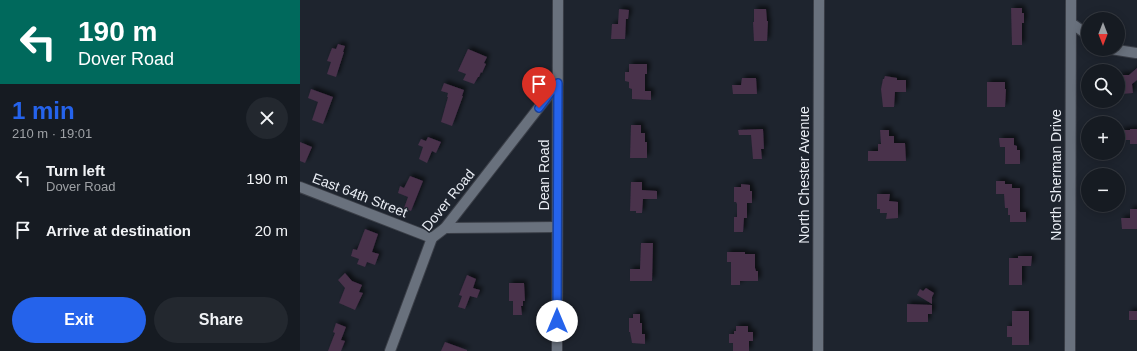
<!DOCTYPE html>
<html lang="en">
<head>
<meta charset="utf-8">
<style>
  :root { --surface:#161b22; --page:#23282f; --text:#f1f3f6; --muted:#9ea1a5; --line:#353940; --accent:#2563eb }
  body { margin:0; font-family:Helvetica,sans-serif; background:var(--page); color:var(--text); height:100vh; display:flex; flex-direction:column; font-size:15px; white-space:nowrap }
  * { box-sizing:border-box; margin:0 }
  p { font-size:13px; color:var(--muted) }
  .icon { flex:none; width:22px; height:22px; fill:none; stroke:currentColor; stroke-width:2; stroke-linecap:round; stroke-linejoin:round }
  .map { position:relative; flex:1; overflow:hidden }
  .drawer { display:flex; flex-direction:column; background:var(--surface); width:300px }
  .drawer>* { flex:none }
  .top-card { background:#00695c; color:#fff; overflow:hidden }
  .needle { width:26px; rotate:180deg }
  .tools { position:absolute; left:781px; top:12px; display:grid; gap:8px }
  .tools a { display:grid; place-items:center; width:44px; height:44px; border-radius:50%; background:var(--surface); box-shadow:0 2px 10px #0003,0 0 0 1px var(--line); font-size:20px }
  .pin { position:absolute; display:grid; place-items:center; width:34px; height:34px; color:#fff; margin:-41px -17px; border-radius:50% 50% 50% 0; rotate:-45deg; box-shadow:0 0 4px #0007 }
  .pin .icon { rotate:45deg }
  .me { position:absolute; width:44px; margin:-22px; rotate:0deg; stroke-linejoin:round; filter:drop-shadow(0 0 3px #0008) }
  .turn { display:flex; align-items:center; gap:14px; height:84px; padding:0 12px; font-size:18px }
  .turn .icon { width:52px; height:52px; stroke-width:2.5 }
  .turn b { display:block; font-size:28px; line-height:34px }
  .round { display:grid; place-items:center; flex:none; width:42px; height:42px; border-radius:21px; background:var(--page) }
  .head { display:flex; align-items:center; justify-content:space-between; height:68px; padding:0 12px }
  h1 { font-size:24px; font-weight:700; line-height:30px; color:var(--accent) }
  .cta { display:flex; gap:8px; margin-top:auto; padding:8px 12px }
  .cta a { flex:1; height:46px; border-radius:24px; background:var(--accent); color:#fff; font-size:16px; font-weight:700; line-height:46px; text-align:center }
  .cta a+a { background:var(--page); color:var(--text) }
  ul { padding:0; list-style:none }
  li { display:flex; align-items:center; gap:12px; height:52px; padding:0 12px }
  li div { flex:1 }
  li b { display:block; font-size:15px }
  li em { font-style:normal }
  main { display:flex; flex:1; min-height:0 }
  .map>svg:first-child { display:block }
  .building { fill:#48314b; filter:url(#shadow) }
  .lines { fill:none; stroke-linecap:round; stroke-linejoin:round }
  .minor-casing { stroke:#3a3e47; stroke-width:12 }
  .minor { stroke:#69717d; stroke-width:10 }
  .route-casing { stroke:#184099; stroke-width:10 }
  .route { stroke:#2563eb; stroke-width:7 }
  .labels { text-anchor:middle; stroke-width:3; stroke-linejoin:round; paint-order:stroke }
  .street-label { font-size:14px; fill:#eaeef5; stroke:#1e242e }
</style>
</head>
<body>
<main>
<section class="drawer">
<div class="top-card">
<div class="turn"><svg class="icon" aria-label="left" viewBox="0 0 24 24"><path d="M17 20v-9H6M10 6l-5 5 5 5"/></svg><div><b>190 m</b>Dover Road</div></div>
</div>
<div class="head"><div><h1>1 min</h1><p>210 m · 19:01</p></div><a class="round"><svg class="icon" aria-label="close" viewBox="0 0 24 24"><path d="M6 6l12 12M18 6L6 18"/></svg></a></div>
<ul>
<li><svg class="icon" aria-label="left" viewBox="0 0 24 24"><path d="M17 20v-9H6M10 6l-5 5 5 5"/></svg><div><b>Turn left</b><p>Dover Road</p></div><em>190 m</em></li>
<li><svg class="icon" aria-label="arrive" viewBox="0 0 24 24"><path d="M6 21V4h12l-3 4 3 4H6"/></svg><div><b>Arrive at destination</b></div><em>20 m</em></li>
</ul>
<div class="cta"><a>Exit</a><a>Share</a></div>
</section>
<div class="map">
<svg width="837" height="351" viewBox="0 0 837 351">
  <defs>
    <filter id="shadow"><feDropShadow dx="3" dy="-3" stdDeviation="2" flood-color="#0009"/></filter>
  </defs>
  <rect width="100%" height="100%" fill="#1e242e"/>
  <g class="building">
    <path d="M711 8H722V13H724V23H722V45H712Z"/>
    <path d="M319 9 329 10 328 19H326L325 39H311L312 24H318Z"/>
    <path d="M454 9H466L467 21H468L467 41H454L453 22H454Z"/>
    <path d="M38 44 45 46 43 52H44L36 77 27 74 31 62 27 61 32 48 36 49Z"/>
    <path d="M168 49 187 57 184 63 186 64 182 73 181 72 179 77H178L174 84 163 80 166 74 158 71Z"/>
    <path d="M329 64H347V74H345V91H351V100L332 99V89L329 88V82L325 81V72H329Z"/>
    <path d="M837 68V80L832 84 833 93 822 94V82H820L819 75H829Z"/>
    <path d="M585 76 597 78V80H606V92H595L594 107H583L581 89 583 79H584Z"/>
    <path d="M442 78H456L457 94H433L432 85H441Z"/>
    <path d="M687 82H705V89H706L705 107H687Z"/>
    <path d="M144 83 164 90 162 96H163L152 126 141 122 148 97H147L148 93 141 91Z"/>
    <path d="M11 89 33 97 23 124 12 120 18 102 8 98Z"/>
    <path d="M331 125H341V133H345V142H347V158H330Z"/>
    <path d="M463 129 464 149H461L462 159H453L451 135H439L438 130Z"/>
    <path d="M830 129H837V144H830V140H821V130H830Z"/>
    <path d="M580 130H589V136H594V143H605L606 161H568V151H578V144H581Z"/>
    <path d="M128 137 141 142 136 153 132 151 127 163 119 159 123 147 118 145 121 139 126 141Z"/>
    <path d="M699 138H714V145L717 146V150H720V164H705V147H700Z"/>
    <path d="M0 142 12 147 5 163 0 161Z"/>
    <path d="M110 176 123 181 111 211 104 208 108 197 98 193 100 186 104 188Z"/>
    <path d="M696 181H705V184H712V188H720V212H726V222H710V215H708V208H705L704 194H696Z"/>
    <path d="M331 182H342V190L357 191V199H343L342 213H336V211H330Z"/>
    <path d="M441 184 450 185V191H452V203H447V218H444L443 232H434V217H437V204L436 202H434V187H441Z"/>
    <path d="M577 194H590L589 201 598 202V218L586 219 587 213H580V209H577Z"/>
    <path d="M830 209H837V229H822L821 218H830Z"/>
    <path d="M65 229 78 234 72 252 79 254 75 265 67 262 65 267 57 264 59 259 51 256 53 249 57 250Z"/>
    <path d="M341 243H353L352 281H330V269H340Z"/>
    <path d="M427 252H445V254H455V268L456 271H458V281H440V285H431V262H427Z"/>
    <path d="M718 256H732L731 266H722V285H709V258H718Z"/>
    <path d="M45 273 52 281 62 285 59 292 63 293 55 310 39 303 45 288 38 280Z"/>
    <path d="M167 275 176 279 173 288 180 290 177 298 170 296 165 309 158 307 162 296 159 295Z"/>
    <path d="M209 283H224L225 301H223V306H221L222 315H213V301H209Z"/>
    <path d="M626 288 634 293 632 297V304L617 295 620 289 623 291Z"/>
    <path d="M607 304 632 305V314H628V322H607Z"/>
    <path d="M712 311H729V345H712V337H707V326H712Z"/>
    <rect x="829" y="311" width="8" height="9"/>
    <path d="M333 314H340V323H342V334H345V344L332 343 330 332H329V318H333Z"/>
    <path d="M36 323 46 327 41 340 45 341 41 351H28L35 333 33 332Z"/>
    <path d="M436 326H448V332H453V341H449V351H433V343H429V334H434V331H436Z"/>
    <path d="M145 342 167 350V351H141Z"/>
  </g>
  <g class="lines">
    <g class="minor-casing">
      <g id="minor">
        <path d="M771 23 788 35"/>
        <path d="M811 49 836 53"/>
        <path d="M0 187 132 238"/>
        <path d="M145 228 257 227"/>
        <path d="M90 351 132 238 145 228 258 83"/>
        <path d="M257 351 258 0"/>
        <path d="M518 351 519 0"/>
        <path d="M770 351 771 0"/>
      </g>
    </g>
    <use href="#minor" class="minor"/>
  </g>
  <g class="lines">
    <g class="route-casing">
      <path id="route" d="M239 108 258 83 257 321"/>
    </g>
    <use href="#route" class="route"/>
  </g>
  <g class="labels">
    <g class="street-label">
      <text transform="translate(244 175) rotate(-90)" y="5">Dean Road</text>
      <text transform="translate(504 175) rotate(-90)" y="5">North Chester Avenue</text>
      <text transform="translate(756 175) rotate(-90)" y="5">North Sherman Drive</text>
      <text transform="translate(60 195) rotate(21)" y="5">East 64th Street</text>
      <text transform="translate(148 200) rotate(-51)" y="5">Dover Road</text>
    </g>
  </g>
</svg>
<div class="tools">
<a><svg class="needle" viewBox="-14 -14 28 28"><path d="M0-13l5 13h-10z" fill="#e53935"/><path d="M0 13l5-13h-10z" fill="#9ea1a5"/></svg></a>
<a><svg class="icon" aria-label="search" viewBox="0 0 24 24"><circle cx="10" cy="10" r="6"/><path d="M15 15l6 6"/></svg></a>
<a>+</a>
<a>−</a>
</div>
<div class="pin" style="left:239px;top:108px;background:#d93025"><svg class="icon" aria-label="arrive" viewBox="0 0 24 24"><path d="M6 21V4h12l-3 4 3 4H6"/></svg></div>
<svg class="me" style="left:257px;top:321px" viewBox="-20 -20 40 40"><circle r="19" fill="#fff"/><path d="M0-13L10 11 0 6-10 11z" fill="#2563eb"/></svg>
</div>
</main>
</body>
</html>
